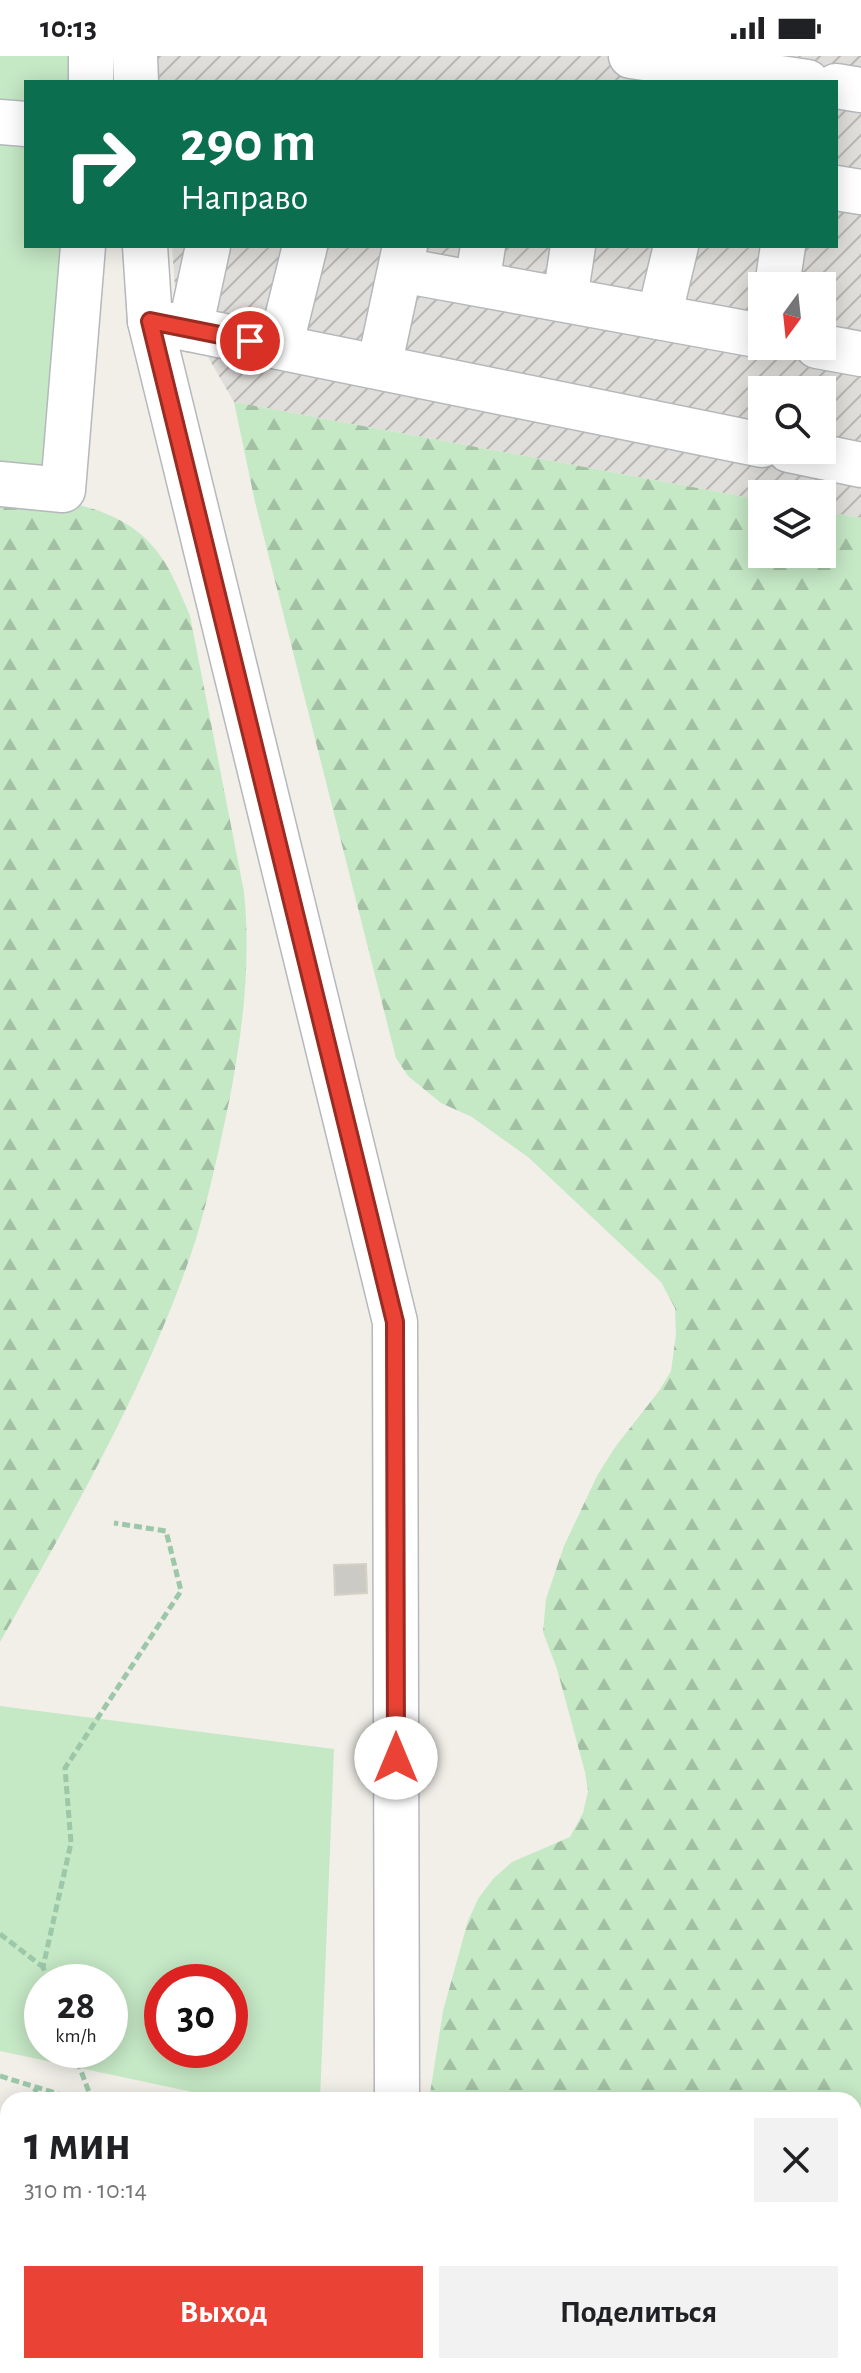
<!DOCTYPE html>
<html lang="ru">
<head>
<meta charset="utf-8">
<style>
  :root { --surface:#fff; --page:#f2f2f2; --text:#202124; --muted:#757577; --accent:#ea4335 }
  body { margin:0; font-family:"Alegreya Sans",sans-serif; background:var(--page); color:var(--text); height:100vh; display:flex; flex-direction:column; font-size:30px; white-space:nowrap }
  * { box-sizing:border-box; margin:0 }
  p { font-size:26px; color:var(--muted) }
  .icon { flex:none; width:44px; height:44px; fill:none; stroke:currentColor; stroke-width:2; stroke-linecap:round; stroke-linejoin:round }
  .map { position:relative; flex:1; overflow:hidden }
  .details { position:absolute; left:0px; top:2036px; width:862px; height:282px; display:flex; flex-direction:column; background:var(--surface); border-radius:24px 24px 0 0; box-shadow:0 4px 20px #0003 }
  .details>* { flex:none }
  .banner { position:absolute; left:24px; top:24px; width:814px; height:168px; border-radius:0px; box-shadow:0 4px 20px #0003; background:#0b6e4f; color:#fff; overflow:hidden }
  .needle { width:52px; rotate:195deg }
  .tools { position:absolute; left:748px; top:216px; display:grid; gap:16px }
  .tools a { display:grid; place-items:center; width:88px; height:88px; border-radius:0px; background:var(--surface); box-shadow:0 4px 20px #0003; font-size:40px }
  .speed { position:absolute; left:24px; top:1908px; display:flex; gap:16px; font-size:40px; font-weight:700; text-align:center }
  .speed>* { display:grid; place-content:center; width:104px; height:104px; border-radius:50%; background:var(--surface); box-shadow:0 4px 20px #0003; line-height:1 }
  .speed small { font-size:20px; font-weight:400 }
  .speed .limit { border:12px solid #d22; background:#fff; color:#111 }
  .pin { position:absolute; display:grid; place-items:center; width:68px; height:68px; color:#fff; margin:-34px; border:4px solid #fff; border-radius:50%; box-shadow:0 2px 8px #0007 }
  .me { position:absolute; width:88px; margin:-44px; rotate:0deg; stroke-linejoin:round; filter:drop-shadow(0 0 6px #0008) }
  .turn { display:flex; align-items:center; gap:28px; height:168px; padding:0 24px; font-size:36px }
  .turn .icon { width:104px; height:104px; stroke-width:2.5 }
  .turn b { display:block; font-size:56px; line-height:68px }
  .round { display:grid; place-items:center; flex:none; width:84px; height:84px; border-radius:0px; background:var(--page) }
  .head { display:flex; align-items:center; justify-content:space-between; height:136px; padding:0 24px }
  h1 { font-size:48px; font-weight:600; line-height:60px }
  .primary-button { display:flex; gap:16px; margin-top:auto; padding:16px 24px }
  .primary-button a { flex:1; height:92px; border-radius:0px; background:var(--accent); color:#fff; font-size:32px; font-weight:600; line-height:92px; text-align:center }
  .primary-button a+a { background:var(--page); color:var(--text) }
  .status { display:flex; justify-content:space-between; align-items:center; height:56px; padding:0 40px; background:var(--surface); direction:ltr }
  .status svg { height:22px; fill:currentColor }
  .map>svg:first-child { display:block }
  .industrial { fill:url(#industrial-furrows); fill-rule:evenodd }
  .green { fill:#c5e8c5; fill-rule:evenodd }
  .forest { fill:url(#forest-firs) }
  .building { fill:#cccac5; stroke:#d6d1c6; stroke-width:2 }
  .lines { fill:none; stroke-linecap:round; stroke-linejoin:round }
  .minor-casing { stroke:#b5b8bc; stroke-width:47 }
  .path { stroke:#9cc7a9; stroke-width:5; stroke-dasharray:8 4; stroke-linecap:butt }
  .minor { stroke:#fff; stroke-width:44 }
  .route-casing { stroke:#982c22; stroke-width:20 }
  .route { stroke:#ea4335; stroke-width:14 }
</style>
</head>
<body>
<div class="status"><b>10:13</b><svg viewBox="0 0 49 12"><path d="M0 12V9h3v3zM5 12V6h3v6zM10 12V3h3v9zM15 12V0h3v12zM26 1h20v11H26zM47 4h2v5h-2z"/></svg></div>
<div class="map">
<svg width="861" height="2317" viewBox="0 0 861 2317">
  <defs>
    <pattern id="industrial-furrows" width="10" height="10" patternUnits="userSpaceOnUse" patternTransform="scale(2)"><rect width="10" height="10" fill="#e0deda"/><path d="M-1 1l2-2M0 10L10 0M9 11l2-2" fill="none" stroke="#b9b8b5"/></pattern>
    <pattern id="forest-firs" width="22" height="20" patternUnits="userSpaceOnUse" patternTransform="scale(2)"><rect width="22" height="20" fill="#c5e8c5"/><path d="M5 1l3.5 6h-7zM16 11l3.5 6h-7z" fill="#a3c0a4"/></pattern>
  </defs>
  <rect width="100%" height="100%" fill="#f1efe8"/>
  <path class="industrial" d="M157 0H861V462L822 455V438H762V444L234 346 176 246 172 190H836V26H159ZM762 230H822V290H762ZM762 334H822V394H762Z"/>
  <g class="green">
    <path d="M0 0H85L83 26H26V190H71L52 443 0 439Z"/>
    <path d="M0 1650 334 1693 320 2044H230L0 1995ZM42 1926H110V1994H42ZM162 1926H230V1994H162Z"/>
    <path d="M0 2061 8 2063V2310H310V2317H0Z"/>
  </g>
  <g class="forest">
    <path d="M234 346 762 444V498H822V455L861 462V2317H428V2310H854V2044H429L443 1955 468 1865 478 1843 493 1823 512 1806 570 1781 583 1757 588 1735 585 1716 557 1613 543 1576 546 1543 564 1490 598 1418 616 1390 659 1335 671 1315 676 1279 675 1252 661 1226 528 1101 472 1061 441 1047 408 1020 396 1002 255 446Z"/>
    <path d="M0 439C57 443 123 448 159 498 173 517 181 539 190 560L244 836C251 906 243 972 230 1041 220 1089 210 1136 196 1183 151 1322 72 1459 0 1586Z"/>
  </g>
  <path class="building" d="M366 1508 367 1537 335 1539 334 1509Z"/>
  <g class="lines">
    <g class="minor-casing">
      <g id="minor">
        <path d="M91 0V26"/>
        <path d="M135 0 136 26"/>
        <path d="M631 0 807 26"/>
        <path d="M836 30 861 34"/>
        <path d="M0 66 26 68"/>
        <path d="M836 132 861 136"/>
        <path d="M145 190 150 265 395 1266 397 2044"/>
        <path d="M401 214 762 280"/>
        <path d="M477 227 483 190"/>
        <path d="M777 230 783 190"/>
        <path d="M565 243 573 190"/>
        <path d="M659 261 676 190"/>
        <path d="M150 265 762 389"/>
        <path d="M190 273 208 190"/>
        <path d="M817 290 861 298"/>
        <path d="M280 291 305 190"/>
        <path d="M379 311 405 190"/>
        <path d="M789 394 861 409"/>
        <path d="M0 428 63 434 83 190"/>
        <path d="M386 2317 387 2310"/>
      </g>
    </g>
    <g class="path">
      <path d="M0 1878 43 1911"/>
      <path d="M48 1926 43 1911 71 1787 65 1712 181 1535 166 1475 114 1467"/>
      <path d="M73 1994 92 2044"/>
      <path d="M0 2020 78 2044"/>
      <path d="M25 2044 37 2033"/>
      <path d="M0 2067 8 2060"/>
      <path d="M0 2276 8 2277"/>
      <path d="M173 2310 209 2317"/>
      <path d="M227 2310 229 2317"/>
    </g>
    <use href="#minor" class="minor"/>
  </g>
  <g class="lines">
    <g class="route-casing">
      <path id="route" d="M250 285 150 265 395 1266 396 1702"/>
    </g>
    <use href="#route" class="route"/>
  </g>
</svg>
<div class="tools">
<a><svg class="needle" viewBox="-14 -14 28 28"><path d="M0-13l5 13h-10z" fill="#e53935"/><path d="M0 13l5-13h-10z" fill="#757577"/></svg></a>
<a><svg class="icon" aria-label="search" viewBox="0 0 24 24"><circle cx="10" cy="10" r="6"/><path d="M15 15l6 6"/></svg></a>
<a><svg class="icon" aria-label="layers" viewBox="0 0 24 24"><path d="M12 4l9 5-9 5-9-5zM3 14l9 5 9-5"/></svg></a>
</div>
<div class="speed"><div>28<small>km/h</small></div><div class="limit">30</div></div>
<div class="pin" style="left:250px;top:285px;background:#d93025"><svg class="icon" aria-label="arrive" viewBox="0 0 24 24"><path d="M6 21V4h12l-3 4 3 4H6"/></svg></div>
<svg class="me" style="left:396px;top:1702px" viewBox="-20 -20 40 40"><circle r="19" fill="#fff"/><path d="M0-13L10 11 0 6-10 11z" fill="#ea4335"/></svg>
<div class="banner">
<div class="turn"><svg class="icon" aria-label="right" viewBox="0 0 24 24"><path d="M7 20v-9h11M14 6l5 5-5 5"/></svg><div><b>290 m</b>Направо</div></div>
</div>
<section class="details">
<div class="head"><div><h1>1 мин</h1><p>310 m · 10:14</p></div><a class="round"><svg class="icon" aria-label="close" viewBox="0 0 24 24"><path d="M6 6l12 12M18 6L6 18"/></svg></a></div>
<div class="primary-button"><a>Выход</a><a>Поделиться</a></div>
</section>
</div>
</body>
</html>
